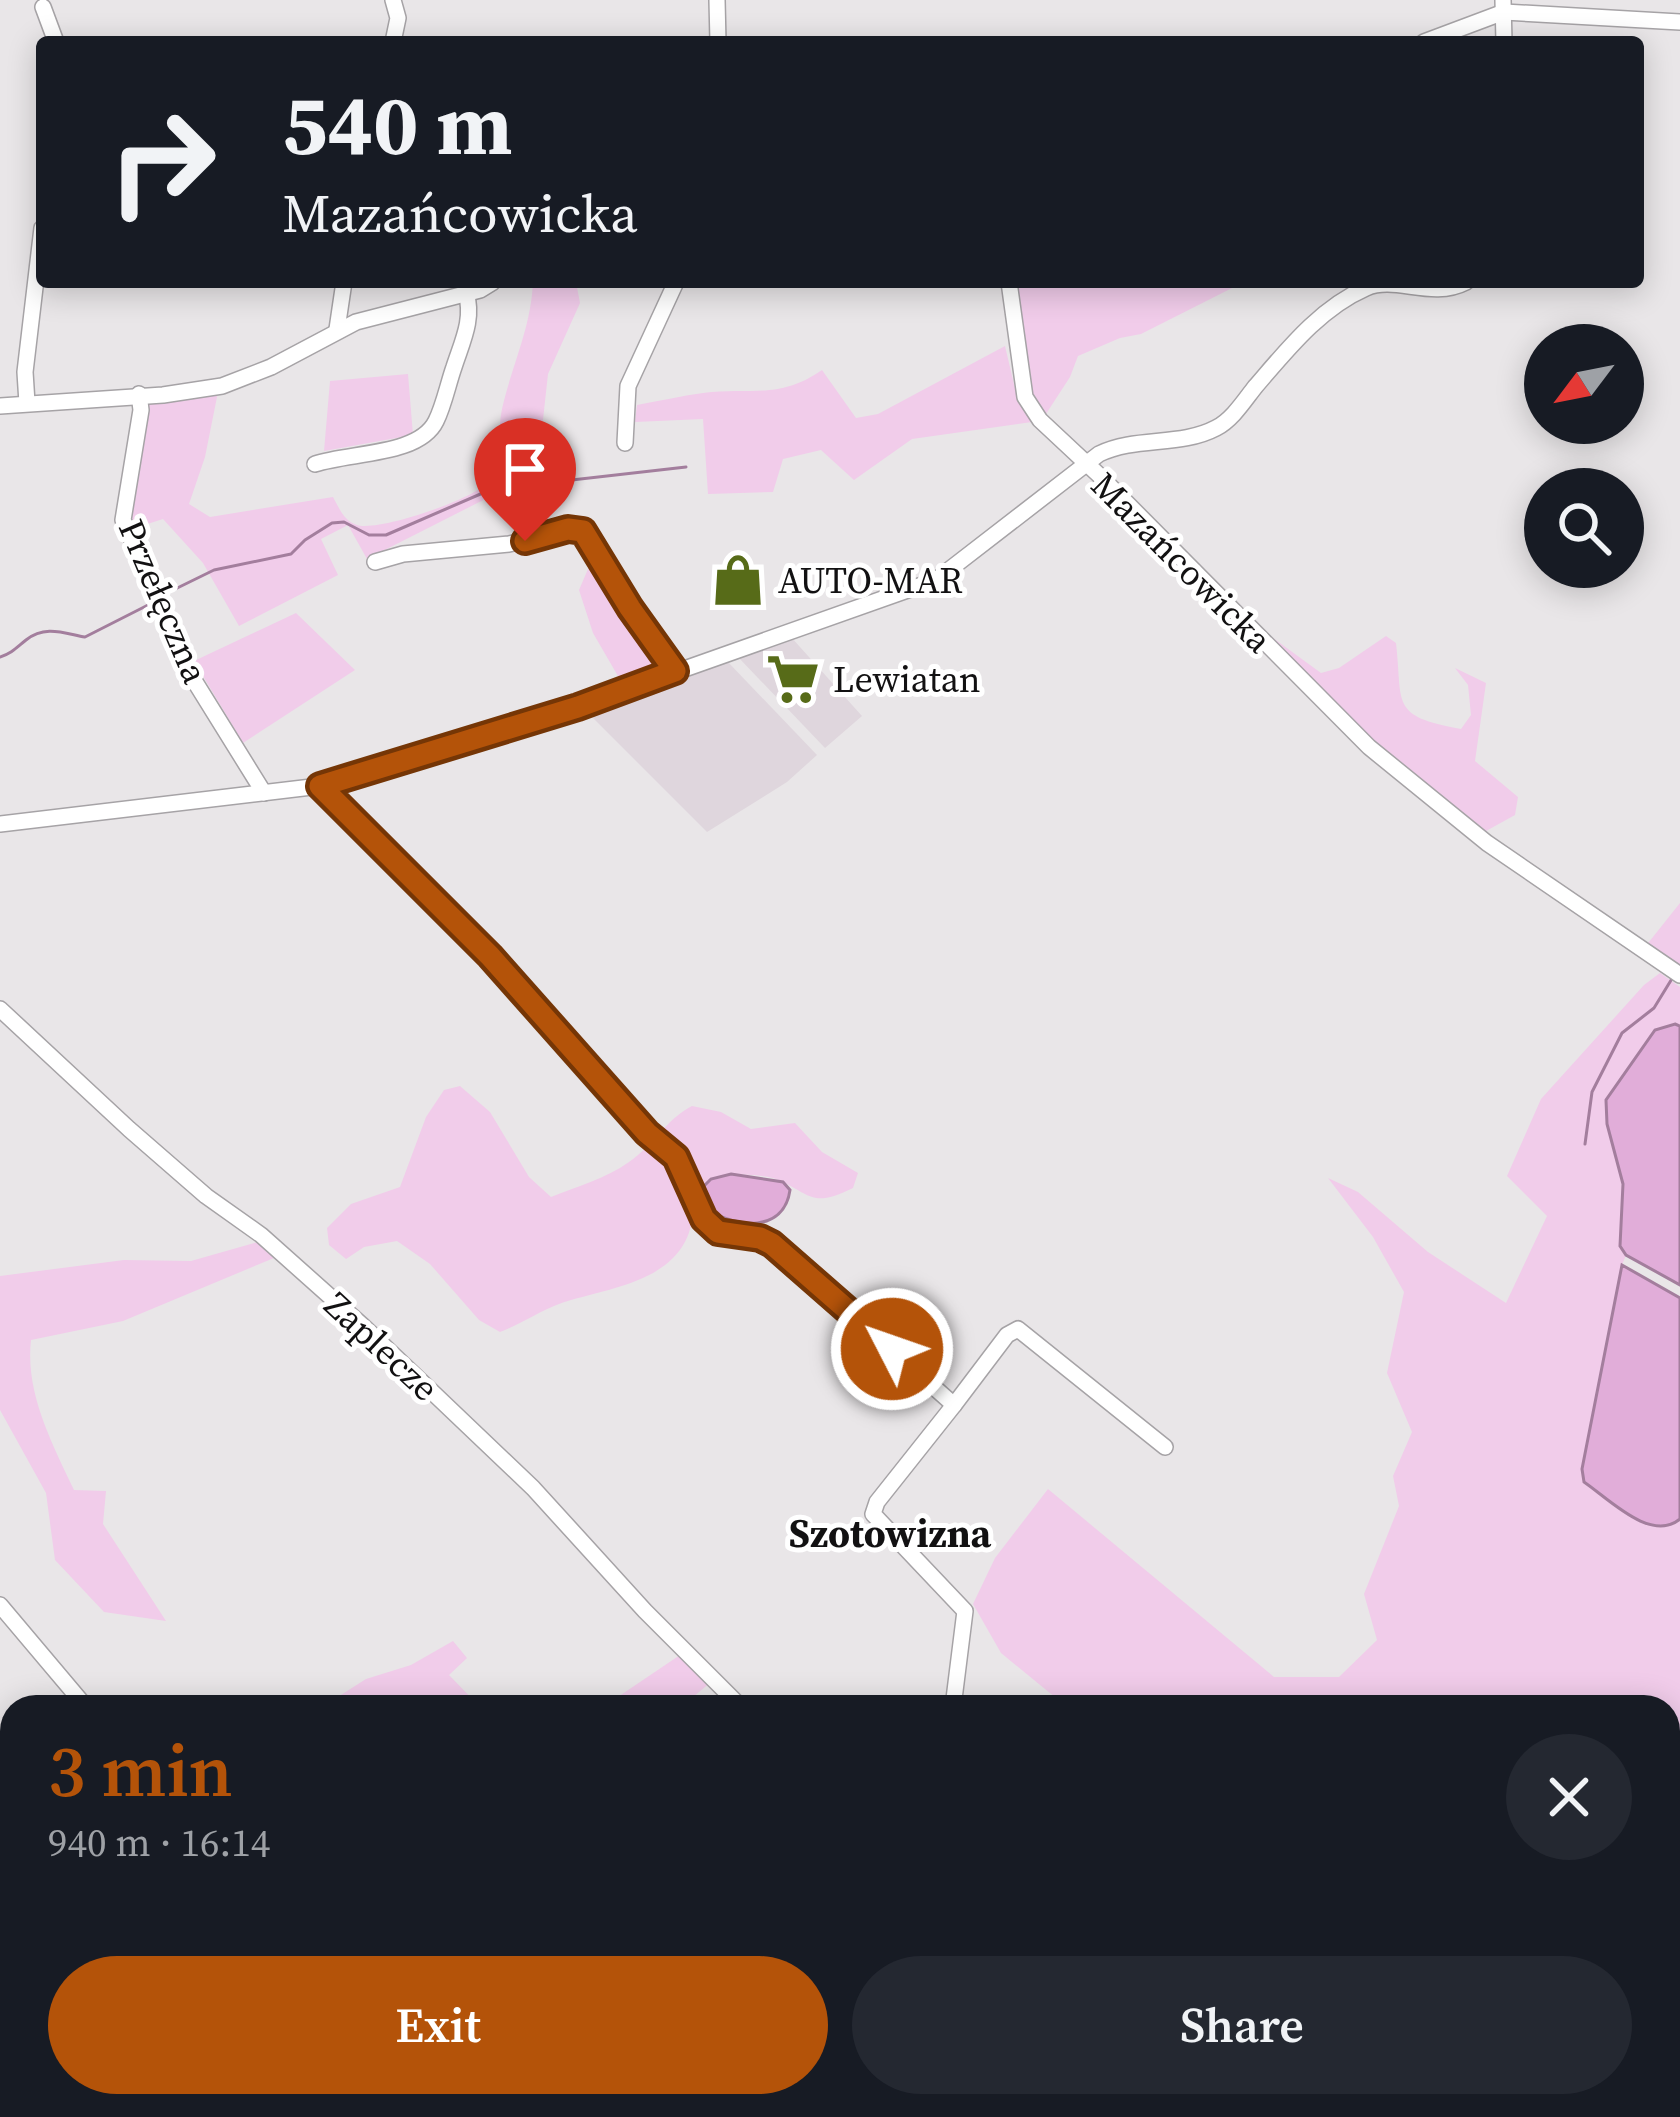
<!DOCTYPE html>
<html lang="en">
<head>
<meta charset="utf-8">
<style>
  :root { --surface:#171b24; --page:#242831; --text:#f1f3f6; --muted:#9ea1a6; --accent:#b45309 }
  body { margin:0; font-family:"Source Serif 4",serif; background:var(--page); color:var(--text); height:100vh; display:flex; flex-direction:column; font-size:45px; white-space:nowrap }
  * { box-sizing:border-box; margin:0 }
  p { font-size:39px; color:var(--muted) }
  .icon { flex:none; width:66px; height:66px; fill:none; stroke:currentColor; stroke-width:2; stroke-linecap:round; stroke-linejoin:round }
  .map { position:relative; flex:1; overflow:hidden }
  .side { position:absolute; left:0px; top:1695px; width:1680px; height:423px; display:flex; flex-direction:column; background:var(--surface); border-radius:36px 36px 0 0; box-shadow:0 6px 30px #0003 }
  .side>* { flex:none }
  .banner { position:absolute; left:36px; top:36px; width:1608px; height:252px; border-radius:12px; box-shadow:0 6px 30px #0003; background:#171b24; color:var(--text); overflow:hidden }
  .needle { width:78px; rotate:238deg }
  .fabs { position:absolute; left:1524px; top:324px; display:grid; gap:24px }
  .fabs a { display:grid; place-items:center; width:120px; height:120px; border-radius:50%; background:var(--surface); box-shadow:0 6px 30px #0003; font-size:60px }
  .pin { position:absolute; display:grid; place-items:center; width:102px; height:102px; color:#fff; margin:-123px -51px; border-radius:50% 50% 50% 0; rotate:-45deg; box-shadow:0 0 12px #0007 }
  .pin .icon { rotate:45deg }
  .me { position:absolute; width:132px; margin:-66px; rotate:311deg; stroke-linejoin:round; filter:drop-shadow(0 0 9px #0008) }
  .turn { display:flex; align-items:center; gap:42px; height:252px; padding:0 48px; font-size:54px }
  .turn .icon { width:156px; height:156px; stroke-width:2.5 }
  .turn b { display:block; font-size:84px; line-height:102px }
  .round { display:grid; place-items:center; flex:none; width:126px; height:126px; border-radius:63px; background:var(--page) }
  .headline { display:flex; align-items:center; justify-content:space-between; height:204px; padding:0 48px }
  h1 { font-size:72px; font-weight:600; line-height:90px; color:var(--accent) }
  .cta { display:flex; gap:24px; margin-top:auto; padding:24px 48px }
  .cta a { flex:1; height:138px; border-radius:72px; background:var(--accent); color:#fff; font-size:48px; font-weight:600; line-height:138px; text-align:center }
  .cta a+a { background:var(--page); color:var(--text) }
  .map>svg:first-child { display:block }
  .built { fill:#dfd6dd }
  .green { fill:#f1ccea }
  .water { fill:#e1add9; stroke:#a37e9d; stroke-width:3 }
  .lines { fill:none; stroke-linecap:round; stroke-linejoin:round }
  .stream { stroke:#a37e9d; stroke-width:3 }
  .minor-casing { stroke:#a6a3a6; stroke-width:18 }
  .minor { stroke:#fff; stroke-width:15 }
  .route-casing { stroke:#753606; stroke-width:30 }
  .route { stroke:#b45309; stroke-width:21 }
  .labels { text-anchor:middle; stroke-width:10; stroke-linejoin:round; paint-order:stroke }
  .street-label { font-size:36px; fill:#121112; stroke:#fff }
  .poi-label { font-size:36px; fill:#121112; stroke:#fff; text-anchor:start }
  .neighbourhood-label { font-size:39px; font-weight:bold; fill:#121112; stroke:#fff }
</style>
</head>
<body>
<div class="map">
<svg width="1680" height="2117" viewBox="0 0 1680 2117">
  <rect width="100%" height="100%" fill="#e9e6e8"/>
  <g class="built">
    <path d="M791 637 862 716 825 748 738 657Z"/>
    <path d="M727 661 817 755 787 782 707 832 591 716Z"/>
  </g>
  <g class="green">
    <path d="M533 282H576L580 303 548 374 539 456 509 487 367 559 348 525 321 539 338 575 239 626 203 563 163 519 132 529 130 511 149 402 218 392 205 457 189 504 210 517 333 497C339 508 344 521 357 525 378 532 475 499 488 482 503 463 497 432 502 409 512 365 531 328 533 282Z"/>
    <path d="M1014 282H1244L1141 334 1120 338 1078 356 1070 377 1044 417 1030 391Z"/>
    <path d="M1005 346 1017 397 1032 422 912 439 854 480 821 450 783 459 773 492 708 494 703 419 635 422 637 405C659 401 681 396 703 393 750 387 779 400 822 370L856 418 878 414Z"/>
    <path d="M408 374 413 435 324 451 330 381Z"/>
    <path d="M594 555 622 611 664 667 622 683 593 633 579 590Z"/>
    <path d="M296 613 355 670 243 743 194 661Z"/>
    <path d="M1247 619 1321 673 1339 668 1386 636 1396 643C1403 704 1389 716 1461 729L1471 715 1468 685 1455 668 1486 683 1475 761 1518 797 1515 815 1486 831C1396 771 1323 695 1247 619Z"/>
    <path d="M1680 903V969L1645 947Z"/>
    <path d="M1660 973 1680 987V1026L1675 1024 1607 1124 1623 1184 1620 1246 1626 1255 1622 1265 1672 1525 1680 1519V1908L1672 1906 1668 1916V1707H1067L1001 1653 973 1604 995 1558 1048 1489 1274 1677H1339L1377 1640 1364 1594 1399 1506 1393 1476 1412 1432 1387 1373 1404 1292 1373 1237 1328 1178 1358 1192 1428 1252 1506 1303 1547 1216 1507 1176 1541 1099 1644 985Z"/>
    <path d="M460 1086 490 1112 529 1177 551 1197C576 1187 607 1178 629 1162 654 1145 665 1120 692 1106L721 1112 751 1129 795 1123 822 1152 858 1173 853 1188C814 1207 813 1197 781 1181 766 1174 746 1175 731 1174L703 1198 709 1210 692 1220C683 1278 617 1287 571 1300 547 1306 524 1323 500 1332L479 1320 430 1264 397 1241 364 1247 346 1259 329 1245 327 1228 351 1204 400 1187 426 1117 444 1090Z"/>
    <path d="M258 1242 274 1258 123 1321 31 1340C25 1393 52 1443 74 1490L106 1491 103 1524 166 1621 104 1612 55 1560 46 1493 0 1410V1276L124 1260 191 1261Z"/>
    <path d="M453 1641 467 1658 449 1675 480 1707H322L366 1679 411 1665Z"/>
    <path d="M683 1653 711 1682 681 1707H603Z"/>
    <path d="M12 2027V2106H508L500 2117H0V2045Z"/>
    <path d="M1362 2106H1588L1581 2117H1353Z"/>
  </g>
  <g class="water">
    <path d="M1675 1024 1680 1026V1285L1626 1255 1620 1246 1623 1184 1607 1124 1606 1100 1655 1030Z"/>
    <path d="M731 1174 783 1182 790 1190C784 1233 736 1228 709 1210L704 1186 711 1179Z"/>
    <path d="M1622 1265 1680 1298V1519C1651 1543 1609 1499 1584 1482L1582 1469Z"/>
  </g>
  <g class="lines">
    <g class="stream">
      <path d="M165 594 214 570 291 554 305 540 332 523 344 522 369 535H386L492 489 686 467"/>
      <path d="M0 657C12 653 16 648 26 640 45 625 63 633 85 637L150 604"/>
      <path d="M1585 1144 1592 1092 1622 1033 1654 1008 1673 977"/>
      <path d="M414 2106 419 2117"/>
    </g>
    <g class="minor-casing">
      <g id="minor">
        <path d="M393 0 398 18 393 42"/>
        <path d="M717 0 718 42"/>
        <path d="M1503 0 1504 42"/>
        <path d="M43 7 56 42"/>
        <path d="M1424 42 1504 12 1680 22"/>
        <path d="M1009 282 1025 397 1040 420 1101 477 1369 747 1487 843 1680 975"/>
        <path d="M337 329 344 282"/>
        <path d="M139 394 141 410 123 520 192 677 264 793"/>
        <path d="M27 403 25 372 42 228"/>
        <path d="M0 406 163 395 222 386 271 367 356 322 480 290 493 282"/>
        <path d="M625 443 628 386 676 282"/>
        <path d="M315 464C350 452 419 456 436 421 444 405 448 384 454 367 462 342 474 319 466 293"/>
        <path d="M375 562 403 554 509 544 577 529 589 537 630 608 675 671"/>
        <path d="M320 786 490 956 647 1133 676 1157 704 1219 718 1232 760 1238 773 1244 954 1405 1007 1335 1018 1329 1165 1447"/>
        <path d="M0 824 320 786 577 707 936 580 1099 454C1136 436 1180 447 1216 428 1232 420 1244 401 1255 387 1287 350 1320 308 1366 288 1396 275 1431 300 1466 282"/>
        <path d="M0 1009 129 1129 206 1196 261 1235 363 1326 533 1488 645 1611 741 1707"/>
        <path d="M0 1605 86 1707"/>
        <path d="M953 1707 965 1611 873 1514 877 1502 954 1405"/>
        <path d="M876 2117 877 2106"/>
      </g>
    </g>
    <use href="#minor" class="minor"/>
  </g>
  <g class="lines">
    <g class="route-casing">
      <path id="route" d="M525 541 568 529 583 531 630 608 675 671 578 707 320 786 490 956 647 1133 676 1157 704 1219 718 1232 760 1238 772 1244 892 1349"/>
    </g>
    <use href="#route" class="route"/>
  </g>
  <defs>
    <g id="shop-bare" transform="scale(4.14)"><path d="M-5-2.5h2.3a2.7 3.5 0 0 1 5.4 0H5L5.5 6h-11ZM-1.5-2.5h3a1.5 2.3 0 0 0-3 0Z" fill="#576b18" stroke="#fff" stroke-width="2.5" paint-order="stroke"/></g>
    <g id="supermarket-bare" transform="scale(4.14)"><path d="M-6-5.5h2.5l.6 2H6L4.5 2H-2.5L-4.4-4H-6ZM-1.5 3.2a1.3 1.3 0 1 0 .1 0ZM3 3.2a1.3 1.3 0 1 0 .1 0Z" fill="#576b18" stroke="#fff" stroke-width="2.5" paint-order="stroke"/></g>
  </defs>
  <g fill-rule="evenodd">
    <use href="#shop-bare" x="738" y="580"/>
    <use href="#supermarket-bare" x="793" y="679"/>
  </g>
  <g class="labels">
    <g class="street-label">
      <text transform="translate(1182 562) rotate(45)" y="13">Mazańcowicka</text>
      <text transform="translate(164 601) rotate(67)" y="13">Przełęczna</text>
      <text transform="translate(382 1346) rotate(43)" y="13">Zaplecze</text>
    </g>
    <g class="poi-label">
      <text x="778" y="593">AUTO-MAR</text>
      <text x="833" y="692">Lewiatan</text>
    </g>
    <g class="neighbourhood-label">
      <text x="890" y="1547">Szotowizna</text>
    </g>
  </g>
</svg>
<div class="fabs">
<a><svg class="needle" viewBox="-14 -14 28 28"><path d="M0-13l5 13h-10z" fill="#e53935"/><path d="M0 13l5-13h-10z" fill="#9ea1a6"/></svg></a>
<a><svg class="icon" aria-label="search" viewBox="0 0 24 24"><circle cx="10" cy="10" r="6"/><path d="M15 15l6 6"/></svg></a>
</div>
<div class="pin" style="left:525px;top:541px;background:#d93025"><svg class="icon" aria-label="arrive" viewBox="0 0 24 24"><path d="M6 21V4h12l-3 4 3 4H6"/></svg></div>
<svg class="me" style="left:892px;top:1349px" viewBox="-20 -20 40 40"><circle r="17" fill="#b45309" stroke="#fff" stroke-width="3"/><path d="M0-11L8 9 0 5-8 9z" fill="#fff"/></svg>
<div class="banner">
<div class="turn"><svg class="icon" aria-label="right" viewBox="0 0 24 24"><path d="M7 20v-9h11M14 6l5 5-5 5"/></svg><div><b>540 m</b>Mazańcowicka</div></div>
</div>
<section class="side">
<div class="headline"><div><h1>3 min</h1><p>940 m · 16:14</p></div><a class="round"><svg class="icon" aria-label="close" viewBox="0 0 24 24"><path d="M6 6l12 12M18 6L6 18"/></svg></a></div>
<div class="cta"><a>Exit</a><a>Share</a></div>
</section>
</div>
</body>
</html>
